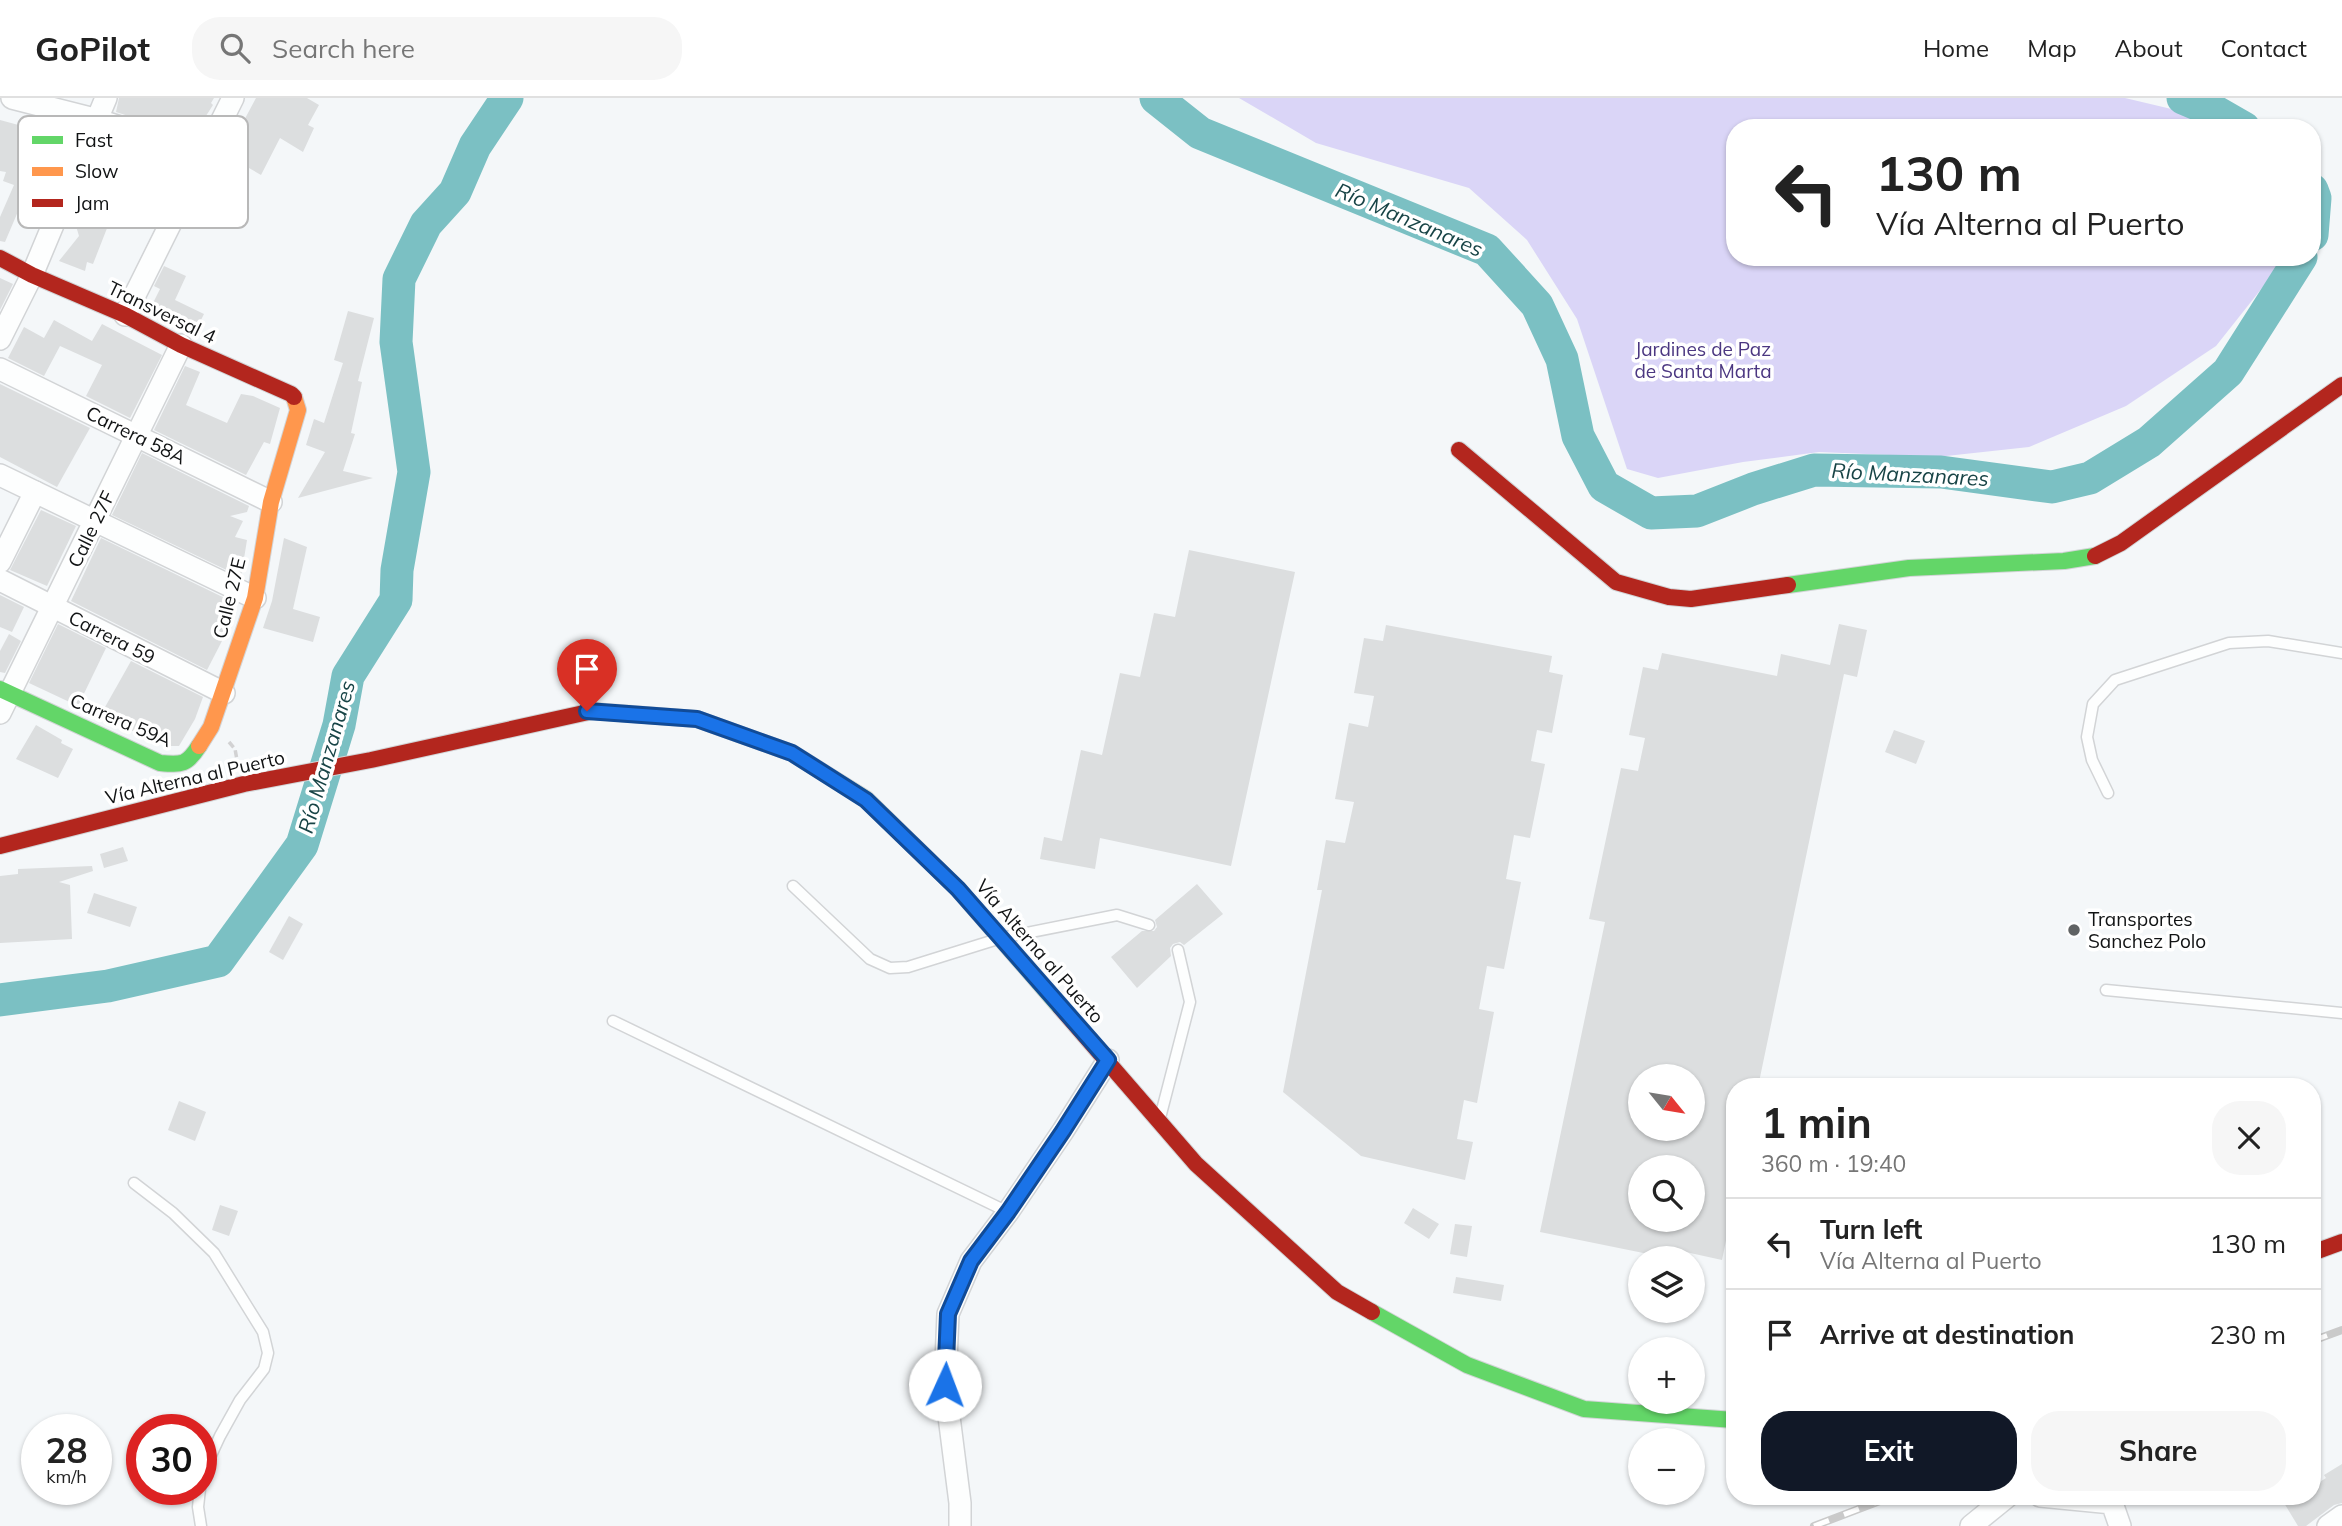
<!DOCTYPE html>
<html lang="en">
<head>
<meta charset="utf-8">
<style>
  :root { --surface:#fff; --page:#f6f6f6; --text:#222; --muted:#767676; --line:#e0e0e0; --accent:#111827 }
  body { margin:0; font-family:Mulish,sans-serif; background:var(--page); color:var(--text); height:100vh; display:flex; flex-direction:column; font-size:26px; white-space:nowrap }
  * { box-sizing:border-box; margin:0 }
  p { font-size:23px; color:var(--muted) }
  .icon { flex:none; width:38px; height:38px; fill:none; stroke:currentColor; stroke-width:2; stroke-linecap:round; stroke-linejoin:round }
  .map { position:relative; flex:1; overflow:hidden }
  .panel { position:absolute; left:1726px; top:980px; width:595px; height:427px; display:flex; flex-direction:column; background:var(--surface); border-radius:28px; box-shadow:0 2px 5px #0004 }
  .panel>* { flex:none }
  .banner { position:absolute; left:1726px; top:21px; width:595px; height:147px; border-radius:28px; box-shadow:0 2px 5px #0004; background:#fff; color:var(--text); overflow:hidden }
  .needle { width:46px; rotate:120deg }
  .tools { position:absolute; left:1628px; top:966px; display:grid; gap:14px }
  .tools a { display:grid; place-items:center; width:77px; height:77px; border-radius:50%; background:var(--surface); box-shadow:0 2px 5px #0004; font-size:35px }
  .speed { position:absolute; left:21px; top:1316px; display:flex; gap:14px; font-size:35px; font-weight:700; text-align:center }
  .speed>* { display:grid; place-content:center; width:91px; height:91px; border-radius:50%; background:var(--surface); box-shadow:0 2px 5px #0004; line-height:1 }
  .speed small { font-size:18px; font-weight:400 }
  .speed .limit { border:10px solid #d22; background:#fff; color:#111 }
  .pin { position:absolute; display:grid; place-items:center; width:60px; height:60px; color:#fff; margin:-72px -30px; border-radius:50% 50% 50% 0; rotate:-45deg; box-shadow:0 0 7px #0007 }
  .pin .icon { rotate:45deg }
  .me { position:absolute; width:77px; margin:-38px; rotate:2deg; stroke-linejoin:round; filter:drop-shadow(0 0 5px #0008) }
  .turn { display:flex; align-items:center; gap:24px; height:147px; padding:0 35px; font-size:32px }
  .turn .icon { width:91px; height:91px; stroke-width:2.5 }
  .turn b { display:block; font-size:49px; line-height:60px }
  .round { display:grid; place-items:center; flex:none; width:74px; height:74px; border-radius:28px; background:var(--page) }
  .summary { display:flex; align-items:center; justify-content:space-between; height:119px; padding:0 35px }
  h1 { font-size:42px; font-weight:700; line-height:52px }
  .primary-button { display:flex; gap:14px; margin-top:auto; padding:14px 35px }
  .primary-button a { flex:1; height:80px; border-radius:28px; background:var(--accent); color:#fff; font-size:28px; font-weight:700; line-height:80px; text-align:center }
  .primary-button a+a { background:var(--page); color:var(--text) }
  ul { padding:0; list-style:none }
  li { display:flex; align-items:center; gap:21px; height:91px; padding:0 35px; border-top:2px solid var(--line) }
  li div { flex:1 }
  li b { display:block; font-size:26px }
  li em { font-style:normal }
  header { display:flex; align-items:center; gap:42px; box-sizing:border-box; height:98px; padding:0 35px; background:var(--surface); border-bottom:2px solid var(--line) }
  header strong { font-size:33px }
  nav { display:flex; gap:38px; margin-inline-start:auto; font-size:24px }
  .search { width:490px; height:63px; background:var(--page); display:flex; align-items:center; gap:18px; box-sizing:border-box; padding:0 24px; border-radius:28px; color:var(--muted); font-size:26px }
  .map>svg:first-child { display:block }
  .green { fill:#dad5f7 }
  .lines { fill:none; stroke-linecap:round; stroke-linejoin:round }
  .river { stroke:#7bc0c3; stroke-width:33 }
  .building { fill:#dcdedf; fill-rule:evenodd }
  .lane-casing { stroke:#d2d4d6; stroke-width:13 }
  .street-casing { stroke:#d2d4d6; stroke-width:24 }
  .fast-casing { stroke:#d2d4d6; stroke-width:18 }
  .slow-casing { stroke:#d2d4d6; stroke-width:18 }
  .jam-casing { stroke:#d2d4d6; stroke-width:18 }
  .path { stroke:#d2d2d3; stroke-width:3.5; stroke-dasharray:7 3.5; stroke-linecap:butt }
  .lane { stroke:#fdfefe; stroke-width:10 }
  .street { stroke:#fdfefe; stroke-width:21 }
  .fast { stroke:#63d668; stroke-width:16 }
  .slow { stroke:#ff974d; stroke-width:16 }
  .jam { stroke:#b3261e; stroke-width:16 }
  .rail-casing { stroke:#cacaca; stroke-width:8 }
  .rail { stroke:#fff; stroke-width:5; stroke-dasharray:16; stroke-linecap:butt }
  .route-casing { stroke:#114b97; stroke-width:18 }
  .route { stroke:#1a73e8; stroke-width:12 }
  .poi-dot { fill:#606364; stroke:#fff; stroke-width:2.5 }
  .labels { text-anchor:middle; stroke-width:7; stroke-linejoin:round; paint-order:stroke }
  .street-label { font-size:19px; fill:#111314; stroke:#fff }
  .park-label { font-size:19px; fill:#4b3781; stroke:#fff }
  .poi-label { font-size:19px; fill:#111314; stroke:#fff; text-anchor:start }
  .water-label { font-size:21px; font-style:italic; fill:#184446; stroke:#fff }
  .key { fill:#fff; stroke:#b8b8b8; stroke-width:2 }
  .key-label { font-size:19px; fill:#111314 }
</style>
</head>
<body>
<header>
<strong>GoPilot</strong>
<div class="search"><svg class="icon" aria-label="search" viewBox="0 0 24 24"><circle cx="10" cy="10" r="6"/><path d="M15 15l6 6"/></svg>Search here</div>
<nav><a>Home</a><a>Map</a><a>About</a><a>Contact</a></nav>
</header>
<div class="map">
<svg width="2342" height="1428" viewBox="0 0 2342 1428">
  <rect width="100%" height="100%" fill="#f4f7f9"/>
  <path class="green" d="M1239 0H2125L2222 23 2230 30H1734V159H2279L2277 171 2216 248 2126 308 2029 349 1937 359 1819 354 1743 364 1658 380 1627 371 1577 221 1527 142 1469 90 1316 45Z"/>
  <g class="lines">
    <g class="river">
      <path d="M1156 0 1200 35 1487 152 1537 207 1562 261 1578 338 1604 388 1651 415 1697 413 1753 391 1814 372 1941 374 2052 389 2090 380 2149 344 2228 274 2301 159"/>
      <path d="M2183 0 2216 14 2244 30"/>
      <path d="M2312 92 2315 100 2312 137"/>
      <path d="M0 902 108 888 218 863 302 747 339 627 348 578 396 502 397 472 414 374 396 244 399 181 426 126 455 94 475 48 507 0"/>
    </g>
  </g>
  <g class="building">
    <path d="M119 0H214L211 5 213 7 202 24 200 23 193 39 116 14Z"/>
    <path d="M256 0H307L319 7 308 27 314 30 303 54 280 40 261 77 249 70 235 95 210 86Z"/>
    <path d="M0 22 37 32 40 23 72 33 44 113 22 104 5 144 0 143V119L14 87 3 83 6 74 0 73Z"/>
    <path d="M90 78 122 92 93 166 87 164 85 173 59 163 79 138 76 128 70 119 78 100 101 108Z"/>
    <path d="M164 168 186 178 175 202 204 216 195 234 150 211 160 191 154 188Z"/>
    <path d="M0 180 13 186 0 212Z"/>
    <path d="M348 213 374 220 358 283 362 284 351 335 355 336 343 373 373 380 298 400 325 354 306 347 314 321 324 325 343 265 334 262Z"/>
    <path d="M54 222 92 243 102 226 162 257 130 320 86 298 102 267 60 248 44 278 8 260 24 229 44 240Z"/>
    <path d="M185 268 200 274 186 307 227 325 241 296 253 298 280 310 270 346 264 344 246 377 154 332Z"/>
    <path d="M0 286 90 330 57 389 0 359Z"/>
    <path d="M142 355 249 408 247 414 230 418 243 423 235 439 247 442 241 479 112 417Z"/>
    <path d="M41 412 76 428 47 488 10 472Z"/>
    <path d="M101 440 235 505 223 541 207 572 71 503Z"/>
    <path d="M284 440 307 449 293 511 320 519 313 544 263 530 272 503Z"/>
    <path d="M1189 452 1295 474 1231 768 1100 740 1095 771 1040 761 1044 739 1062 743 1081 652 1102 657 1120 575 1140 579 1154 515 1175 519Z"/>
    <path d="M0 497 24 509 12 534 0 529Z"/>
    <path d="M58 526 106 550 78 608 29 585Z"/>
    <path d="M1839 526 1867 532 1857 579 1844 576 1758 989H1734V1104L1722 1162 1672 1151 1670 1160H1668L1540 1134 1605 824 1589 821 1621 670 1638 673 1645 640 1629 637 1643 569 1658 572 1662 555 1777 578 1781 556 1830 567ZM1640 978H1692V1031H1640ZM1640 1069H1692V1122H1640Z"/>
    <path d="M1386 527 1552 558 1549 574 1563 577 1552 635 1537 632 1531 663 1545 666 1530 740 1514 737 1506 781 1521 784 1504 871 1487 868 1479 911 1494 914 1477 1005 1464 1002 1457 1041 1473 1044 1465 1082 1361 1058 1283 994 1322 792H1317L1326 742 1345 745 1354 704 1335 701 1349 625 1368 629 1374 598 1354 595 1364 540 1383 543Z"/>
    <path d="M9 536 21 543 5 575 0 574V553Z"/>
    <path d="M131 563 203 599 195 621 179 648H165L100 618Z"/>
    <path d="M36 627 62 642 61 645 73 651 58 680 16 661Z"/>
    <path d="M1894 632 1925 643 1916 666 1885 654Z"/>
    <path d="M123 749 128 763 104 770 100 756Z"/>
    <path d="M92 768 93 773 59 784 70 787 72 841 0 845V778L18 776V771Z"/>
    <path d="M1197 786 1223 816 1184 847 1180 844 1173 846 1170 850 1171 858 1137 890 1111 859 1142 833H1154L1157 829 1155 822Z"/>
    <path d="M94 795 137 809 130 829 87 815Z"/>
    <path d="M289 818 303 826 283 862 269 854Z"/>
    <path d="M179 1003 206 1014 195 1043 168 1032Z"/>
    <path d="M220 1107 238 1113 229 1138 212 1132Z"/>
    <path d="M1413 1110 1439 1126 1429 1141 1404 1125Z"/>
    <path d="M1455 1126 1472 1128 1467 1159 1450 1156Z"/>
    <path d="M1456 1179 1504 1187 1501 1203 1453 1195Z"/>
    <path d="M2342 1366V1405L2334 1407 2306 1428H2298L2284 1405 2295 1398H2312V1389L2326 1380 2324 1377Z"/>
  </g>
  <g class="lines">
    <g class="lane-casing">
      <g id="lane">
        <path d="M2108 695 2092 662 2087 639 2093 606 2115 582 2229 545 2268 543 2342 555"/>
        <path d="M793 788 870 861 890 870 908 869 1001 840 1117 817 1149 827"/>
        <path d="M2106 892 2342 915"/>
        <path d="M613 923 1008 1114"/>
        <path d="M1161 1016 1190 904 1178 852"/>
        <path d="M134 1085 173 1115 214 1155 263 1234 268 1255 264 1271 240 1302 220 1338 201 1379"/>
        <path d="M200 1391 198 1409 201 1428"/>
      </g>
    </g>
    <g class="street-casing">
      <g id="street">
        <path d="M12 0 98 22 205 56"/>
        <path d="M188 92 237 110"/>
        <path d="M125 217 233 0"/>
        <path d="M0 241 32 177 106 0"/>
        <path d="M0 271 271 404"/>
        <path d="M0 377 255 500"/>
        <path d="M0 464 35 394"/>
        <path d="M0 482 224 595"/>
        <path d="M0 615 181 247"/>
        <path d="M2040 1398 2112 1405 2120 1428"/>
        <path d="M960 1428V1405L945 1287 948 1216 971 1163 1008 1114 1063 1033 1108 962"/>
        <path d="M1971 1428 2008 1398"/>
        <path d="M2328 1428 2342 1418"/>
      </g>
    </g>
    <g class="fast-casing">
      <g id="fast">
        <path d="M1788 487 1909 470 2064 463 2095 458"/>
        <path d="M0 591 160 665C182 667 187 667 199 648"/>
        <path d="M593 613 697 621 792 655 866 701 958 791 1060 909"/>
        <path d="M1372 1214 1467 1267 1584 1311 1734 1322"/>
      </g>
    </g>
    <g class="slow-casing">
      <path id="slow" d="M199 648 211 629 255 500 271 404 298 312 294 299"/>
    </g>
    <g class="jam-casing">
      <g id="jam">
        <path d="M0 160 32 177 125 217 181 247 291 296 294 299"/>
        <path d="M1459 352 1616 484 1669 499 1691 501 1788 487"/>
        <path d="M2095 458 2121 445 2342 287"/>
        <path d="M0 748 244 686 371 662 593 613"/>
        <path d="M1060 909 1196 1066 1337 1194 1372 1214"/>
        <path d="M2312 1155 2342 1144"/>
      </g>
    </g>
    <path class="path" d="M229 644 235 651 237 662"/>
    <use href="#lane" class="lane"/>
    <use href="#street" class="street"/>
    <use href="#fast" class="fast"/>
    <use href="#slow" class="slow"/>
    <use href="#jam" class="jam"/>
    <g class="rail-casing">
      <g id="rail">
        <path d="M2312 1243 2342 1232"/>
        <path d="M1814 1428 1893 1398"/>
      </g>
    </g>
    <use href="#rail" class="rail"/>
  </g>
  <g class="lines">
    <g class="route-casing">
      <path id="route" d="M587 613 697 621 792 655 866 702 958 791 1108 962 1063 1033 1008 1114 971 1163 948 1216 945 1287"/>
    </g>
    <use href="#route" class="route"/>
  </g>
  <circle class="poi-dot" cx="2074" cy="832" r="7"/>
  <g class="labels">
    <g class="street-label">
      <text transform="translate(162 214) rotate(26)" y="7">Transversal 4</text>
      <text transform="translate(136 337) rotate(26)" y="7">Carrera 58A</text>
      <text transform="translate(91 431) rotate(-64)" y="7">Calle 27F</text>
      <text transform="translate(229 500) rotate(-76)" y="7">Calle 27E</text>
      <text transform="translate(112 539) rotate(27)" y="7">Carrera 59</text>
      <text transform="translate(121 622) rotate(23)" y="7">Carrera 59A</text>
      <text transform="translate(195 679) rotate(-13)" y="7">Vía Alterna al Puerto</text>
      <text transform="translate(1040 853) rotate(49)" y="7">Vía Alterna al Puerto</text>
    </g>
    <g class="park-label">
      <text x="1703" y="258">Jardines de Paz<tspan x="1703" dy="22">de Santa Marta</tspan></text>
    </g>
    <g class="poi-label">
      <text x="2088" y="828">Transportes<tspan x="2088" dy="22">Sanchez Polo</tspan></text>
    </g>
    <g class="water-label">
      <text transform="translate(1409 122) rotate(23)" y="7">Río Manzanares</text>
      <text transform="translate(1910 377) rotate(3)" y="7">Río Manzanares</text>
      <text transform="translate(327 659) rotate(-74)" y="7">Río Manzanares</text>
    </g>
  </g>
  <rect x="18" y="18" width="230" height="112" rx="10" class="key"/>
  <rect x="32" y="38" width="31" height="8" fill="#63d668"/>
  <rect x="32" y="69" width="31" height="9" fill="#ff974d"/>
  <rect x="32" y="101" width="31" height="8" fill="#b3261e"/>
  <g class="key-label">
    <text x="75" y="49">Fast</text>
    <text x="75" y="80">Slow</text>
    <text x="75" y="112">Jam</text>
  </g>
</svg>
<div class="tools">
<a><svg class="needle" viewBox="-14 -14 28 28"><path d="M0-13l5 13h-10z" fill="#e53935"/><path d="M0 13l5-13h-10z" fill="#767676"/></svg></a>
<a><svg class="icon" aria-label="search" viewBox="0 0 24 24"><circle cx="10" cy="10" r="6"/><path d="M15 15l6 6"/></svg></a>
<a><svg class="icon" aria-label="layers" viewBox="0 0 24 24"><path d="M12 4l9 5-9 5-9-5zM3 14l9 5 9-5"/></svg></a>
<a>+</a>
<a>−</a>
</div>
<div class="speed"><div>28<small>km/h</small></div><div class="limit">30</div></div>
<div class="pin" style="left:587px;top:613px;background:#d93025"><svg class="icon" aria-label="arrive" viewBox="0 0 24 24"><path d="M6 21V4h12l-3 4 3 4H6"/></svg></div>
<svg class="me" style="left:945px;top:1287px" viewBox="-20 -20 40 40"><circle r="19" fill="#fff"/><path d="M0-13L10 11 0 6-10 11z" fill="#1a73e8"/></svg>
<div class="banner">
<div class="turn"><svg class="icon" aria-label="left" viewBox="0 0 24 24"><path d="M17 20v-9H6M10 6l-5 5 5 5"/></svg><div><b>130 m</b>Vía Alterna al Puerto</div></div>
</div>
<section class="panel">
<div class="summary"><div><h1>1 min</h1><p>360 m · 19:40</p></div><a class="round"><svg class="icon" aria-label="close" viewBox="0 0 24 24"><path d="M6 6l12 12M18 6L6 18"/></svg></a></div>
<ul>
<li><svg class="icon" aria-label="left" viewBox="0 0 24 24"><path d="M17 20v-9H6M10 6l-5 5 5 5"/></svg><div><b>Turn left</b><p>Vía Alterna al Puerto</p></div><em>130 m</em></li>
<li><svg class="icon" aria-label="arrive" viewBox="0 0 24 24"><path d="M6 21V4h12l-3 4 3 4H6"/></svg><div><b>Arrive at destination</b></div><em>230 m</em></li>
</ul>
<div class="primary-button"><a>Exit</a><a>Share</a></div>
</section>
</div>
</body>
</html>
